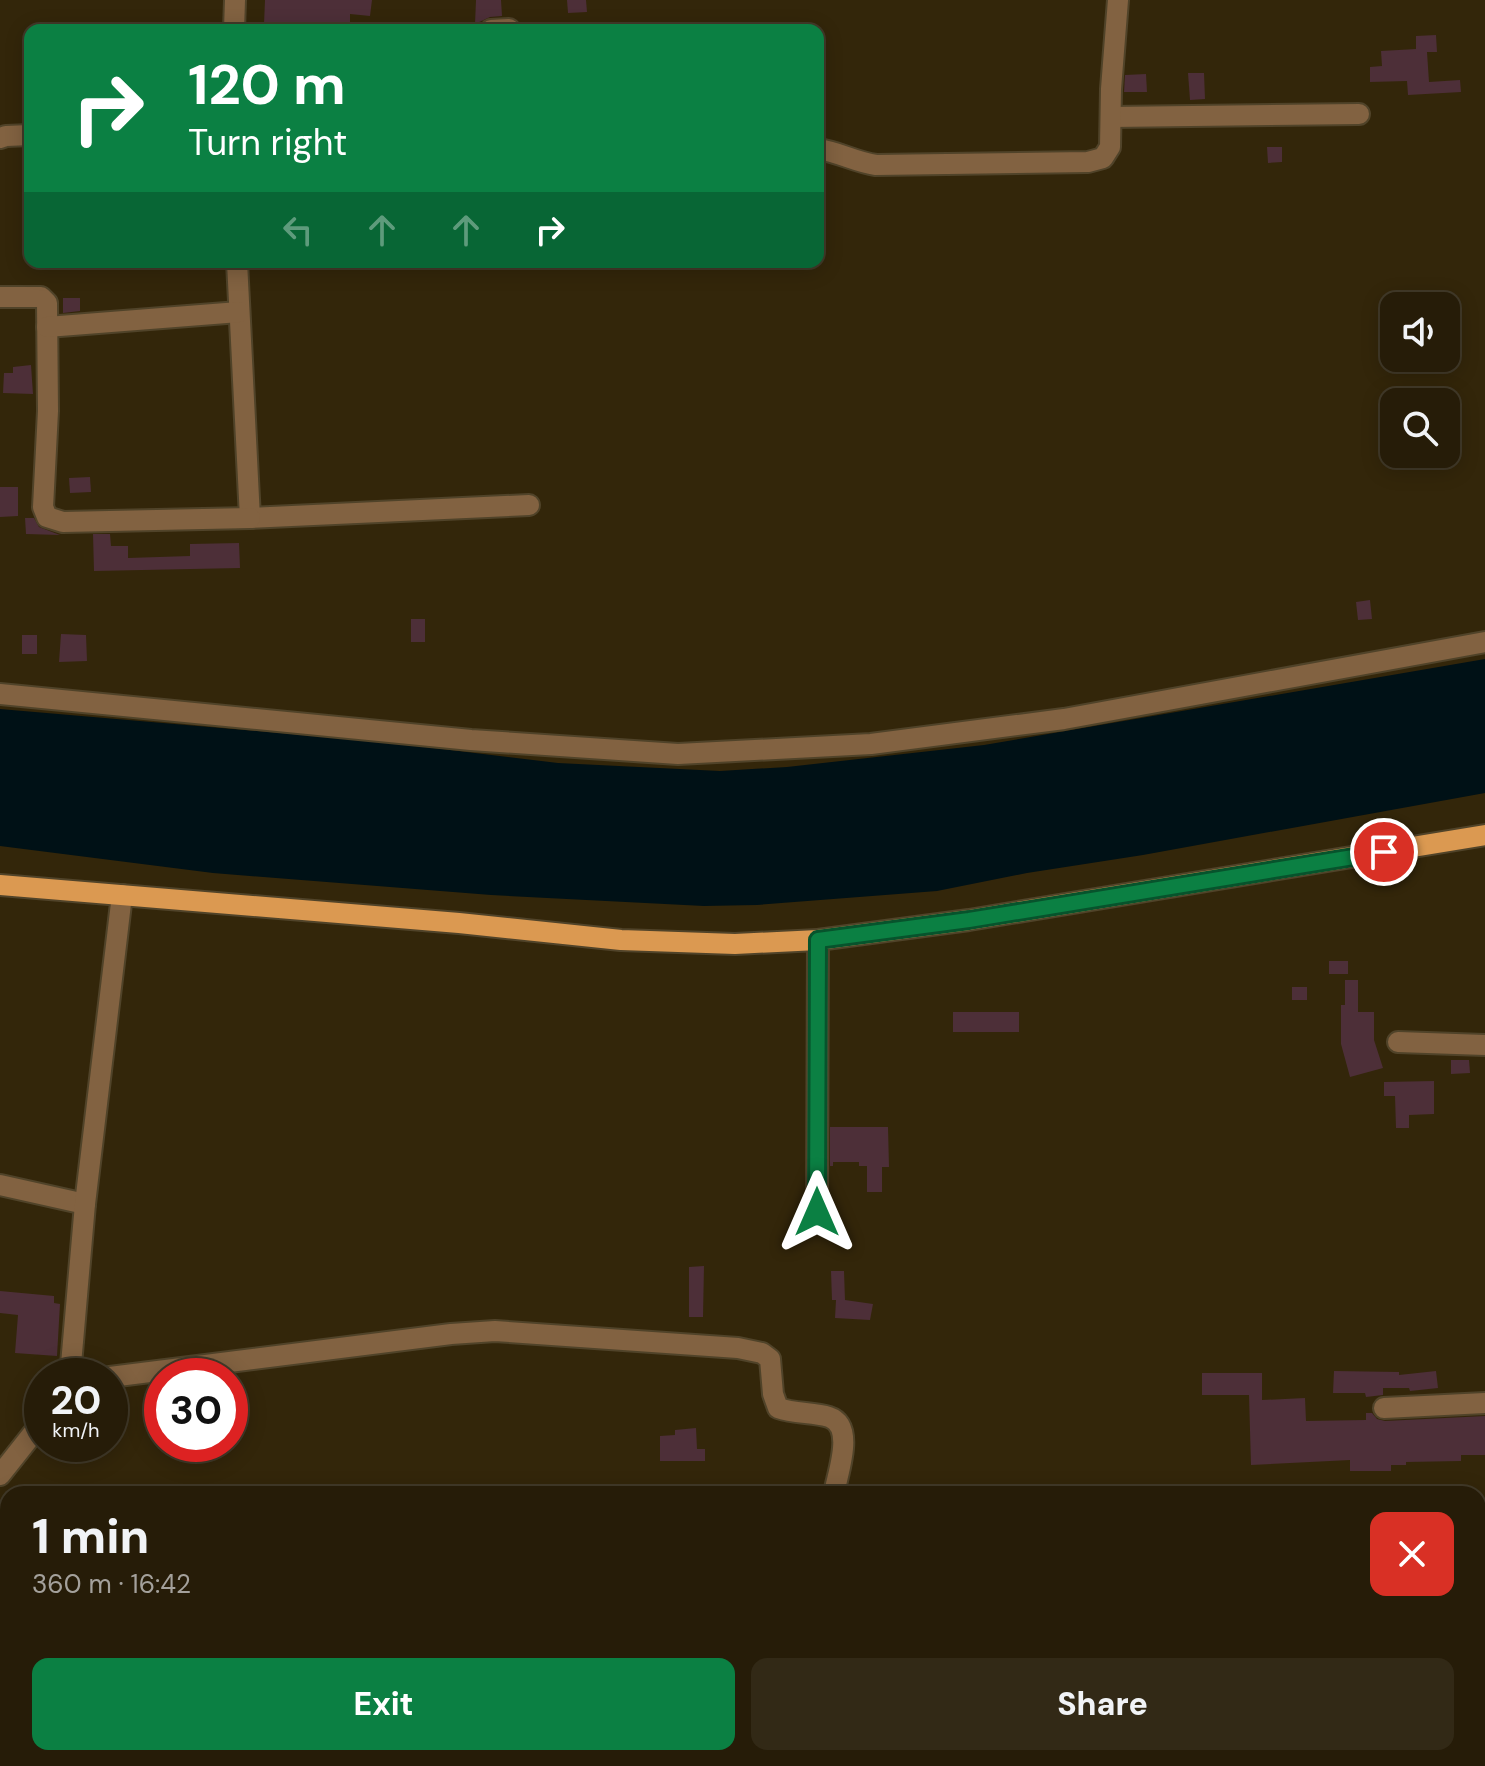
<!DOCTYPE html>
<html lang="en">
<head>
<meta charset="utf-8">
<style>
  :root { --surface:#261c08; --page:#322916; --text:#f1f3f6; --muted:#a4a19c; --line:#423a29; --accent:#0b8043 }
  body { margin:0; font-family:"DM Sans",sans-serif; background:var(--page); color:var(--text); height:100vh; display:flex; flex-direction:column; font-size:30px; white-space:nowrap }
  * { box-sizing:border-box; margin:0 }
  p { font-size:26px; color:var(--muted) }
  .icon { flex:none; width:44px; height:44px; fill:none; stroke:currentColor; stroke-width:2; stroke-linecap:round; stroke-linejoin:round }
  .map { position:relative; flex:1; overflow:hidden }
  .side { position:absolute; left:0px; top:1486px; width:1486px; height:280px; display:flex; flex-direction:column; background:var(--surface); border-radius:24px 24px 0 0; box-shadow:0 4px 20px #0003,0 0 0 2px var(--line) }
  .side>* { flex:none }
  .banner { position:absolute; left:24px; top:24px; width:800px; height:244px; border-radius:16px; box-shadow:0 4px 20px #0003,0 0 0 2px var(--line); background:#0b8043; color:#fff; overflow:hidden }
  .controls { position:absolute; left:1380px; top:292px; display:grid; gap:16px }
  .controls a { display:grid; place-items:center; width:80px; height:80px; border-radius:16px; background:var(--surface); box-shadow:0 4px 20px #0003,0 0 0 2px var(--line); font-size:40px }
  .speed { position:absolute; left:24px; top:1358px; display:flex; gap:16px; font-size:40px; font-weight:700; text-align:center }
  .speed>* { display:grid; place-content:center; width:104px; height:104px; border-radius:50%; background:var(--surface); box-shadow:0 4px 20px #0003,0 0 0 2px var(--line); line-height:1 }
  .speed small { font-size:20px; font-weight:400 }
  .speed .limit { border:12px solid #d22; background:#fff; color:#111 }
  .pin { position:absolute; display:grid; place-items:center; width:68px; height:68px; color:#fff; margin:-34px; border:4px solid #fff; border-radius:50%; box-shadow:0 2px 8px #0007 }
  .me { position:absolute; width:88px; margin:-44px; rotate:0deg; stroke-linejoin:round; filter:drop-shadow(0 0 6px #0008) }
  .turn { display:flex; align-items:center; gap:28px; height:168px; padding:0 32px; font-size:36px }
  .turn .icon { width:104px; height:104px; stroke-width:2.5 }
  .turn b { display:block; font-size:56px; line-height:68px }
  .lanes { display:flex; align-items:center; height:76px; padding:0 32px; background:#0003; justify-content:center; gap:40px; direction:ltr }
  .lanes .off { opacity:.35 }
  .round { display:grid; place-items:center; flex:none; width:84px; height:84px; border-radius:16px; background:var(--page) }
  .summary { display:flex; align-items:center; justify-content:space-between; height:136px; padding:0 32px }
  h1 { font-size:48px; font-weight:800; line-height:60px }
  .action { display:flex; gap:16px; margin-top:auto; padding:16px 32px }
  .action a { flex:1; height:92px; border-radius:16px; background:var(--accent); color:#fff; font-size:32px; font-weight:800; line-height:92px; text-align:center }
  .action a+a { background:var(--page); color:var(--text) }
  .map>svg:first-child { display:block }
  .water { fill:#001116 }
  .building { fill:#4d2f38 }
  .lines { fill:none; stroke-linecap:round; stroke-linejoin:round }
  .minor-casing { stroke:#504329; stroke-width:24 }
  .major-casing { stroke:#504329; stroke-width:24 }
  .minor { stroke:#826241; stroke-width:20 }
  .major { stroke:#db9951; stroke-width:20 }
  .route-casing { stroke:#07532c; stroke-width:20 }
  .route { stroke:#0b8043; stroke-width:14 }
</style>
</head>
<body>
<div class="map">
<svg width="1485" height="1766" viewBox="0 0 1485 1766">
  <rect width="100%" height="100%" fill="#33260a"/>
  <path class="water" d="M1485 659V793L1143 855 1027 873 937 891 757 905 704 906 491 895 213 873 0 846V709L384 742 558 763 720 771 787 767 984 745Z"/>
  <g class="building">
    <path d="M265 0H372L370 16 350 14V30L330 29V24L305 23V26L264 24Z"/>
    <path d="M476 0H501L502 16 490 17 475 24Z"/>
    <path d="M567 0H586L587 12 568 13Z"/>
    <path d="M1436 35 1437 52H1427L1429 82 1460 80 1461 92 1408 95 1407 81 1370 82V67L1382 66 1381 51 1416 49V36Z"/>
    <path d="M1188 73H1204L1205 99 1190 100Z"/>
    <path d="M1146 74 1147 92H1124L1125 75Z"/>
    <path d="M1267 147H1282V162L1268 163Z"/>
    <path d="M63 298H80V311L63 313Z"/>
    <path d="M31 365 33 394 3 393 4 373H13V367Z"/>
    <path d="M90 477 91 492 70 493 69 478Z"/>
    <path d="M0 487H18V516L0 517Z"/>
    <path d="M25 518H34L39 527 60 535 26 534Z"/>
    <path d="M93 534H110L111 546H128V558L190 556V544L239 543 240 568 94 571Z"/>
    <path d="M1370 600 1372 619 1358 620 1356 602Z"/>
    <rect x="411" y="619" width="14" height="23"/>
    <path d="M61 634 86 635 87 661 59 662Z"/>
    <rect x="22" y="635" width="15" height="19"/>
    <rect x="1329" y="961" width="19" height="13"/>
    <path d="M1345 980H1358V1012H1374V1040L1383 1068 1350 1077 1341 1044V1005H1345Z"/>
    <rect x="1292" y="987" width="15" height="13"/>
    <rect x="953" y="1012" width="66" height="20"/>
    <path d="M1451 1060H1469L1470 1073 1451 1074Z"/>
    <path d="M1434 1081V1114L1409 1115V1128H1396L1395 1096H1384V1082Z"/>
    <path d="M830 1127H888L889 1167H882V1192H867V1166H859V1162H833V1166H830Z"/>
    <path d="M704 1266 703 1317H689V1267Z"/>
    <path d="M831 1271H844L845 1300 873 1304 870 1320 835 1318 836 1300H832Z"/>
    <path d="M0 1291 54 1296V1303L60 1304 57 1356 15 1353 18 1315 0 1313Z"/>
    <path d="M1334 1371 1399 1372V1375L1436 1371 1438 1388 1410 1391 1409 1388H1383V1395L1366 1397 1365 1393H1333Z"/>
    <path d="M1202 1373H1262V1400L1305 1398 1306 1421 1366 1420V1413H1372L1377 1419 1385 1421 1485 1416V1455H1461V1461L1406 1462V1465H1391V1471H1350V1460L1251 1465 1249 1395H1202Z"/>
    <path d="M696 1428 697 1449H705V1461H660V1436L675 1435V1430Z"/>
  </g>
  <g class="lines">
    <g class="minor-casing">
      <g id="minor">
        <path d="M234 30 235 0"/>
        <path d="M491 30 509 29"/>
        <path d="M1111 117 1359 114"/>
        <path d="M0 138 6 136 30 135"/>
        <path d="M818 149C839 152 855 162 876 165L1088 162 1103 158 1110 147 1111 89 1118 0"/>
        <path d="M237 262 250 518 529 505"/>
        <path d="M0 297H41L47 303 48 411 43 507 47 517 63 522 250 518"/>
        <path d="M47 327 239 312"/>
        <path d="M0 694 471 740 678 754 871 744 1064 719 1485 642"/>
        <path d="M1398 1042 1485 1045"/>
        <path d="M0 1185 85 1204"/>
        <path d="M817 1212 818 940"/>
        <path d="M70 1376 85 1204 122 895"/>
        <path d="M110 1377 451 1334 495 1331 738 1348 762 1353 770 1359 773 1394 778 1408C795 1414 813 1412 829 1417 856 1426 837 1474 834 1494"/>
        <path d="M1384 1408 1485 1403"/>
        <path d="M0 1475 42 1422"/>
      </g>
    </g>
    <g class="major-casing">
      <path id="major" d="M0 885 459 923 621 940 735 944 818 940 969 920 1485 835"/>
    </g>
    <use href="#minor" class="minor"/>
    <use href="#major" class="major"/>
  </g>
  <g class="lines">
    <g class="route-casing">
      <path id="route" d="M817 1212 818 940 969 920 1384 852"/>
    </g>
    <use href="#route" class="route"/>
  </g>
</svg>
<div class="controls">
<a><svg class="icon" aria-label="sound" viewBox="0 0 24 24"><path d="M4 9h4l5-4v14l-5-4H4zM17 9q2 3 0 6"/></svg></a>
<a><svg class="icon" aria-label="search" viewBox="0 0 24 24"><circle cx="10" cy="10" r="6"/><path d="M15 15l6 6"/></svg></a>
</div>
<div class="speed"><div>20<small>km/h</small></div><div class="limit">30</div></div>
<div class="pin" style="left:1384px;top:852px;background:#d93025"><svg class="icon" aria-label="arrive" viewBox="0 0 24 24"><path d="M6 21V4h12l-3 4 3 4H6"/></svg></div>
<svg class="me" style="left:817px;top:1212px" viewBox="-20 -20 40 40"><path d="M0-17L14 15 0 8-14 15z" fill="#0b8043" stroke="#fff" stroke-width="4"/></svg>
<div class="banner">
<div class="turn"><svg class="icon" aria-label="right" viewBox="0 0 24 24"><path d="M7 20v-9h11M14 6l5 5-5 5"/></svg><div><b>120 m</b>Turn right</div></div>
<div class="lanes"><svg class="icon off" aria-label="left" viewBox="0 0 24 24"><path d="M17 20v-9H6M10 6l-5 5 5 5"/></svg><svg class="icon off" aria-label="ahead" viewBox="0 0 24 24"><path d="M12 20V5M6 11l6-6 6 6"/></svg><svg class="icon off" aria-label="ahead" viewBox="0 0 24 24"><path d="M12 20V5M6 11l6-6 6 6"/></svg><svg class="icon" aria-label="right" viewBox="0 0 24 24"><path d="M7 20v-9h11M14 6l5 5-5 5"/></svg></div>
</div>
<section class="side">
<div class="summary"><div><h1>1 min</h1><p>360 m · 16:42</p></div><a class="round" style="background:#d93025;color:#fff"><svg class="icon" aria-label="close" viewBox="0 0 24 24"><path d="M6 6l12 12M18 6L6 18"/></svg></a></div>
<div class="action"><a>Exit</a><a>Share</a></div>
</section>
</div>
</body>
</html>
